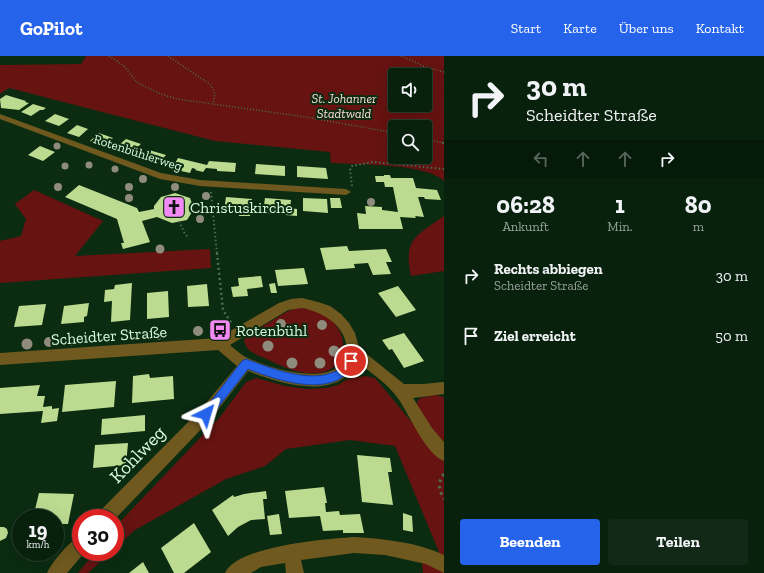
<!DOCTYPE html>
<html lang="de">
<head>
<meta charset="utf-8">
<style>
  :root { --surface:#08210d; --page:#112916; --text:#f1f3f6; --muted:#98a39d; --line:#293e2e; --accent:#2563eb }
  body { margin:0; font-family:"Zilla Slab",serif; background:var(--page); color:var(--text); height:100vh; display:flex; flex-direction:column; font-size:15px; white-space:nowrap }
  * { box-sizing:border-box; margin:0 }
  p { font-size:13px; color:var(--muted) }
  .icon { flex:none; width:22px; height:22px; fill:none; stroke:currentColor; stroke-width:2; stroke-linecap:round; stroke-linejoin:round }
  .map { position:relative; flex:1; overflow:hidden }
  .side { display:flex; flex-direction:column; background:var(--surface); width:320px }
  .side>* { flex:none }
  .banner { background:#08210d; color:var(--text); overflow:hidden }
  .fabs { position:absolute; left:388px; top:12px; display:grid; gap:8px }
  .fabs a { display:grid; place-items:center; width:44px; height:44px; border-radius:4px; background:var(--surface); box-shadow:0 4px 16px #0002,0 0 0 1px var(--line); font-size:20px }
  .speed { position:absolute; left:12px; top:453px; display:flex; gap:8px; font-size:20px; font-weight:700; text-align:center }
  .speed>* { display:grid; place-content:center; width:52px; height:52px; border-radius:50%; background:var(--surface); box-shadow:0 4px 16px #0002,0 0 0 1px var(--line); line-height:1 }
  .speed small { font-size:10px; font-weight:400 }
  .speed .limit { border:6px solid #d22; background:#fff; color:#111 }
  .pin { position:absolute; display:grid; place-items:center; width:34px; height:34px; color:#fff; margin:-17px; border:2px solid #fff; border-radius:50%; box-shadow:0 1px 4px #0007 }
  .me { position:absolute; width:44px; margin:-22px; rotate:40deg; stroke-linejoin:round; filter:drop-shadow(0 0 3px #0008) }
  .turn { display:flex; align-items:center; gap:14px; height:84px; padding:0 16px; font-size:18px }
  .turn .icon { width:52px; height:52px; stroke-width:2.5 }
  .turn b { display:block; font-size:28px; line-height:34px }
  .lanes { display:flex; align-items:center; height:38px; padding:0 16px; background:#0003; justify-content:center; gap:20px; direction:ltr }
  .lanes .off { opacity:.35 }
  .eta { display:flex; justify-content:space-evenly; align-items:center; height:68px; text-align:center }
  .eta b { font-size:24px; font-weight:700; line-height:28px }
  .action { display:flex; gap:8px; margin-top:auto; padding:8px 16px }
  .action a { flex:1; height:46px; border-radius:4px; background:var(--accent); color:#fff; font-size:16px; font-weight:700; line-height:46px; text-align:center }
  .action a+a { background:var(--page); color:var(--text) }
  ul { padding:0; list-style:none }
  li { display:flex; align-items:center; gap:12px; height:60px; padding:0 16px }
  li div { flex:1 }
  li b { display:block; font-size:15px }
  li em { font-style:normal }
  header { display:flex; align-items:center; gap:24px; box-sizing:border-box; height:56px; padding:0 20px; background:var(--accent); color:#fff }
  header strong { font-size:19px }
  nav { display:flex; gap:22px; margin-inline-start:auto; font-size:14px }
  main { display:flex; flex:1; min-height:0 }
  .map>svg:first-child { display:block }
  .green { fill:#661311; fill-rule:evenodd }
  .building { fill:#bcdb90 }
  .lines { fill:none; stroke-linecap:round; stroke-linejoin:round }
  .path-far3 { stroke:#4f6f53; stroke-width:1.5; stroke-dasharray:1 2; stroke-linecap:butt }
  .path-far2 { stroke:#4f6f53; stroke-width:2; stroke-dasharray:1.5 2.5; stroke-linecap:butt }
  .path-far1 { stroke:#4f6f53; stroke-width:2.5; stroke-dasharray:2 3; stroke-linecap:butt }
  .path { stroke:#4f6f53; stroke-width:3; stroke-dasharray:2.5 4; stroke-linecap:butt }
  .minor { fill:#6f591f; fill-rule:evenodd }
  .tree { fill:#908c7d }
  .route { fill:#2563eb; stroke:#184099 }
  .labels { text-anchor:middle; stroke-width:4; stroke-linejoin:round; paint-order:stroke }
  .far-park-label { font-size:13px; font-style:italic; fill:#fddbd6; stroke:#0b2c11 }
  .far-street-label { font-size:13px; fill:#dafadc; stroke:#0b2c11 }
  .poi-label { font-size:16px; fill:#dafadc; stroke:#0b2c11; text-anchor:start }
  .street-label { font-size:16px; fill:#dafadc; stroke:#0b2c11 }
  .near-street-label { font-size:19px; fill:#dafadc; stroke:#0b2c11 }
</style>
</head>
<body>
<header>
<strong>GoPilot</strong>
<nav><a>Start</a><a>Karte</a><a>Über uns</a><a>Kontakt</a></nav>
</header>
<main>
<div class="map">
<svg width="444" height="517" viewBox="0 0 444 517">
  <rect width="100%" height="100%" fill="#0b2c11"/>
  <g class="green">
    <path d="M86 0H444V125C426 107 357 109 331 107L330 96 215 85 9 32 0 38V9L81 8ZM395 19H425V49H395ZM395 71H425V101H395Z"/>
    <path d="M34 134 103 165 75 200 210 193 211 212 0 227V185L21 180 26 163 15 148Z"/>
    <path d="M444 160V215L411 220C403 183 416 180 444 160Z"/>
    <path d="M297 252C363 251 361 349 275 307 267 303 254 299 248 293 246 291 245 287 244 284L248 279 288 255Z"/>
    <path d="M365 320 375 322 434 393 444 402V517H423L422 508 439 496 395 390 350 384 286 393 265 410 226 423 135 474 115 492V471L220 361 246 326 256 322 285 330 307 333 326 332 338 329 348 323Z"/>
    <path d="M435 339 444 341V385L437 381 417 350V346L420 342Z"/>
    <path d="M95 496H111L88 517H78Z"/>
  </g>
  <g class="building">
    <path d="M6 39 26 45 25 46 29 47 19 54 1 52 0 43Z"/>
    <path d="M33 48 46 52 43 54H40L31 60 21 56Z"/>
    <path d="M55 58 69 63 59 70 45 65Z"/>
    <path d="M77 69 88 73 79 81 67 77Z"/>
    <path d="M99 77 113 82 104 90 90 85Z"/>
    <path d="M126 83 141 88 129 98 114 93Z"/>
    <path d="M40 90 55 96 43 105 28 99Z"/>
    <path d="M149 94 166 99 159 107 141 102Z"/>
    <path d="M178 102 207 109 209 105 236 107 235 116 217 115V113L206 112 203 116 195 114 196 113 192 112 190 117 172 113Z"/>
    <path d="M256 108 285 110V120L255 118Z"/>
    <path d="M297 110 326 112 328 123 297 121Z"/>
    <path d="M384 119H390L391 122H413L416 132 437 134 441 144 425 143 424 141H418L424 161 415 160 416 162 400 161 403 173H359L357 157 366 158 365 150 382 151V154L398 156 393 131H385L384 126H376L375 120H384Z"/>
    <path d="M79 129 137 152 139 156 154 153V150L161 141 175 137 190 142 194 153 187 164 172 167 157 161 142 165 150 186 123 193 121 187H124L117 163 65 141Z"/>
    <path d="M226 141 252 143 250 160H239V156L224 155Z"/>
    <path d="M265 142 291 144 290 152 297 153V160L263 157Z"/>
    <path d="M303 142 327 143 328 157 303 155Z"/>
    <path d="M330 142H340L342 152H331Z"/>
    <path d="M347 190 349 195 386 193 392 206H386L391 218 373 219 368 207 354 208 355 212 326 214 320 192Z"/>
    <path d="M304 212 308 228 278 230 275 214Z"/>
    <path d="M261 220 263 231 247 233 248 240 233 241 231 231 239 230 238 222Z"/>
    <path d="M132 227 130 264 111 266 112 245 104 246 105 234 114 233 115 229Z"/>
    <path d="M275 227 277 237H271L269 228Z"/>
    <path d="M207 228 209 250 188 251 187 230Z"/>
    <path d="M398 230 416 254 396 261 378 237Z"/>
    <path d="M168 235 169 261 147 263V237Z"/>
    <path d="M89 247 87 260 84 261V266L61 268 64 250Z"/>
    <path d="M46 248 42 269 14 271 19 250Z"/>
    <path d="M404 277 424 305 404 312 392 293 389 294 382 284Z"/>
    <path d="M149 318 150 322 173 320 174 343 132 347 133 320Z"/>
    <path d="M116 325 114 351 62 356 65 329Z"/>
    <path d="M40 329 37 340H45L43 351 52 350V353L59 352 57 365 41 367 43 355 0 358V332Z"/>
    <path d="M145 359V375L101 379 102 363Z"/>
    <path d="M128 387 126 409 93 412 95 389Z"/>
    <path d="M357 399 390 402 392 416H388L393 449 362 446Z"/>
    <path d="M324 431 327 447H325L326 456 339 455 340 459 360 458 364 477H343V474L323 475 320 460 289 462 285 435Z"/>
    <path d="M266 435 267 443H263L265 463 251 464 238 471 228 480 212 454 233 439 234 441 244 438Z"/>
    <path d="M39 437 74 438 68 468H55V462H33Z"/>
    <path d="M403 457 412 460 413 476 403 474Z"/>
    <path d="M279 458 282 478 270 479 267 460Z"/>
    <path d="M194 467 211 496 184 517H174L161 492Z"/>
    <path d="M0 471H4L7 473 8 477 6 482 0 485Z"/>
    <path d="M143 506 149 517H129Z"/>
  </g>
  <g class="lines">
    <g class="path-far3">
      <path d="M109 0 124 10 138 27 161 38 177 43 306 61 395 77"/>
      <path d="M168 0 211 29 215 38 213 48"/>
      <path d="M401 0 426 11 444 16"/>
      <path d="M425 83 444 87"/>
    </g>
    <g class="path-far2">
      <path d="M442 87H444"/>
      <path d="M352 130 350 114 352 110 373 106 444 113"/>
      <path d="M211 136 217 198"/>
      <path d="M179 165 185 178 189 182"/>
    </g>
    <path class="path-far1" d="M217 197 223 254 232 268"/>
    <path class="path" d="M444 418C437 427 439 434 444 443"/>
    <g class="minor">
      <path d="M0 58 161 117 200 124 346 133 351 136 346 139 200 130 160 123 0 63Z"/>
      <path d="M302 242 318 246 330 250 341 258 349 267 355 277 359 292 404 328H423L444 326V338L413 342 432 372 444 386V405C425 398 409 357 397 341 387 327 370 316 357 306 338 346 280 328 248 315L211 363 115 463V462H97L99 456 201 353 237 310 218 294 0 309V297L218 282 279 247 291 243ZM302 252C324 256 350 272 346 298 345 302 342 308 338 311 319 326 270 313 250 303 242 300 236 294 230 289L288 254Z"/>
      <path d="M81 480V496H85L67 517H47C52 506 70 484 81 480Z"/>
      <path d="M354 481C385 483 416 486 444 499V517L426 508 385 499 354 497 301 504 304 517H286L285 507 261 511 251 517H225C237 490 326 483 354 481Z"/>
    </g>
  </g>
  <g class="tree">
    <circle cx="57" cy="90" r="3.5"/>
    <circle cx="89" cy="109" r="3.5"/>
    <circle cx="65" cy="110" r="3.5"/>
    <circle cx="115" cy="113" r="3.5"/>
    <circle cx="143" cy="123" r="4"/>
    <circle cx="58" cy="131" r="4"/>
    <circle cx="129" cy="131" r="4"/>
    <circle cx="175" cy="131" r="4"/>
    <circle cx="206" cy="140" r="4"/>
    <circle cx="129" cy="142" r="4"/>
    <circle cx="371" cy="146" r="4"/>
    <circle cx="200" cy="163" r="4"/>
    <circle cx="160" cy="193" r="4.5"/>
    <circle cx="281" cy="268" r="5"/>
    <circle cx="322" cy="269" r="5"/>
    <circle cx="198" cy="275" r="5"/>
    <circle cx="158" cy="279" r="5"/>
    <circle cx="135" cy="280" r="5"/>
    <circle cx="92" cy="283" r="5"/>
    <circle cx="71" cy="285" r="5"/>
    <circle cx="49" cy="286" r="5"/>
    <circle cx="27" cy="288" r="5.5"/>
    <circle cx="268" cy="290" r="5.5"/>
    <circle cx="334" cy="295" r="5.5"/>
    <circle cx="292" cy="307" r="5.5"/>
    <circle cx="320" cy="307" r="5.5"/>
  </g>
  <path class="route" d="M351 300 355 302 356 305C338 345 278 325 248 313L210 362 206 363 202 362 201 358 242 305 246 303C270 312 311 328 336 315 342 311 344 303 351 300Z"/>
  <defs>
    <g id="church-square" transform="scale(1.15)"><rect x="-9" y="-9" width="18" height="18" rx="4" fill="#f28af3" stroke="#0b2c11"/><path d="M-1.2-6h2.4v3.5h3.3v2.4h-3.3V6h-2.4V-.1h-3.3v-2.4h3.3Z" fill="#111"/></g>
    <g id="bus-square" transform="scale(1.15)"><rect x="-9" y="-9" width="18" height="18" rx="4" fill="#f28af3" stroke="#0b2c11"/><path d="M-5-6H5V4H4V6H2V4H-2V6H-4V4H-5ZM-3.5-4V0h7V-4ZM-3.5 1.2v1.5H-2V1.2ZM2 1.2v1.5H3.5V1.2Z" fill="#111"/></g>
  </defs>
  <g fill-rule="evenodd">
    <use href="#church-square" x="174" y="151"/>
    <use href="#bus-square" x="220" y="274"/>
  </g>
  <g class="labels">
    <g class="far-park-label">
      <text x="344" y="47">St. Johanner<tspan x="344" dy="15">Stadtwald</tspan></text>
    </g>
    <g class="far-street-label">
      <text transform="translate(138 96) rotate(18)" y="5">Rotenbühlerweg</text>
    </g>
    <g class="poi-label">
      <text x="190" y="157">Christuskirche</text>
      <text x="236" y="280">Rotenbühl</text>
    </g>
    <g class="street-label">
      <text transform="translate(109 279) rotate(-4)" y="6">Scheidter Straße</text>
    </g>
    <g class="near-street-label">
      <text transform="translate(137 398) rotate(-46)" y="7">Kohlweg</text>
    </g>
  </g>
</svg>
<div class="fabs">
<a><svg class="icon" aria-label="sound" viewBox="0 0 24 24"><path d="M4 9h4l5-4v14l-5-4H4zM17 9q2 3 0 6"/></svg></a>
<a><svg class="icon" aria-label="search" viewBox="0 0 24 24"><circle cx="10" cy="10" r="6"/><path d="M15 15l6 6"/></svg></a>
</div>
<div class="speed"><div>19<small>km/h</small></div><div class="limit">30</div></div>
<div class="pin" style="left:351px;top:305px;background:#d93025"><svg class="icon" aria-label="arrive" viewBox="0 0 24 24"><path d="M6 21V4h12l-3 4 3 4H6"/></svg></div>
<svg class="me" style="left:206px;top:358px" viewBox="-20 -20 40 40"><path d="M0-17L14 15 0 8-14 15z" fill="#2563eb" stroke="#fff" stroke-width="4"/></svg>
</div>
<section class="side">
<div class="banner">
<div class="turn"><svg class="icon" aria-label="right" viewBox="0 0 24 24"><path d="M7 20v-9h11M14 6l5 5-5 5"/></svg><div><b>30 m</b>Scheidter Straße</div></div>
<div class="lanes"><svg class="icon off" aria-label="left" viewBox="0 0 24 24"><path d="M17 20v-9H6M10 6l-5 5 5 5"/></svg><svg class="icon off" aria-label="ahead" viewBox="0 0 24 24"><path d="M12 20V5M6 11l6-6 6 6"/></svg><svg class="icon off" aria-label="ahead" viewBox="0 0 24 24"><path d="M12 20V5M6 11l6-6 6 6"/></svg><svg class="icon" aria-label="right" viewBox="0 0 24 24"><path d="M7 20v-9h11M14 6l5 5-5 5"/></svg></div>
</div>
<div class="eta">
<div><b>06:28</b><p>Ankunft</p></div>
<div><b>1</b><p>Min.</p></div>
<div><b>80</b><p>m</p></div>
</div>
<ul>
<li><svg class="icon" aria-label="right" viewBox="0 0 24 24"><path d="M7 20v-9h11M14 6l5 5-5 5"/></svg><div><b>Rechts abbiegen</b><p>Scheidter Straße</p></div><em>30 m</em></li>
<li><svg class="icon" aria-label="arrive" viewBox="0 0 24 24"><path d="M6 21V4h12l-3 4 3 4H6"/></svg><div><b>Ziel erreicht</b></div><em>50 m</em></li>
</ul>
<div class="action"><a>Beenden</a><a>Teilen</a></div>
</section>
</main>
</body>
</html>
